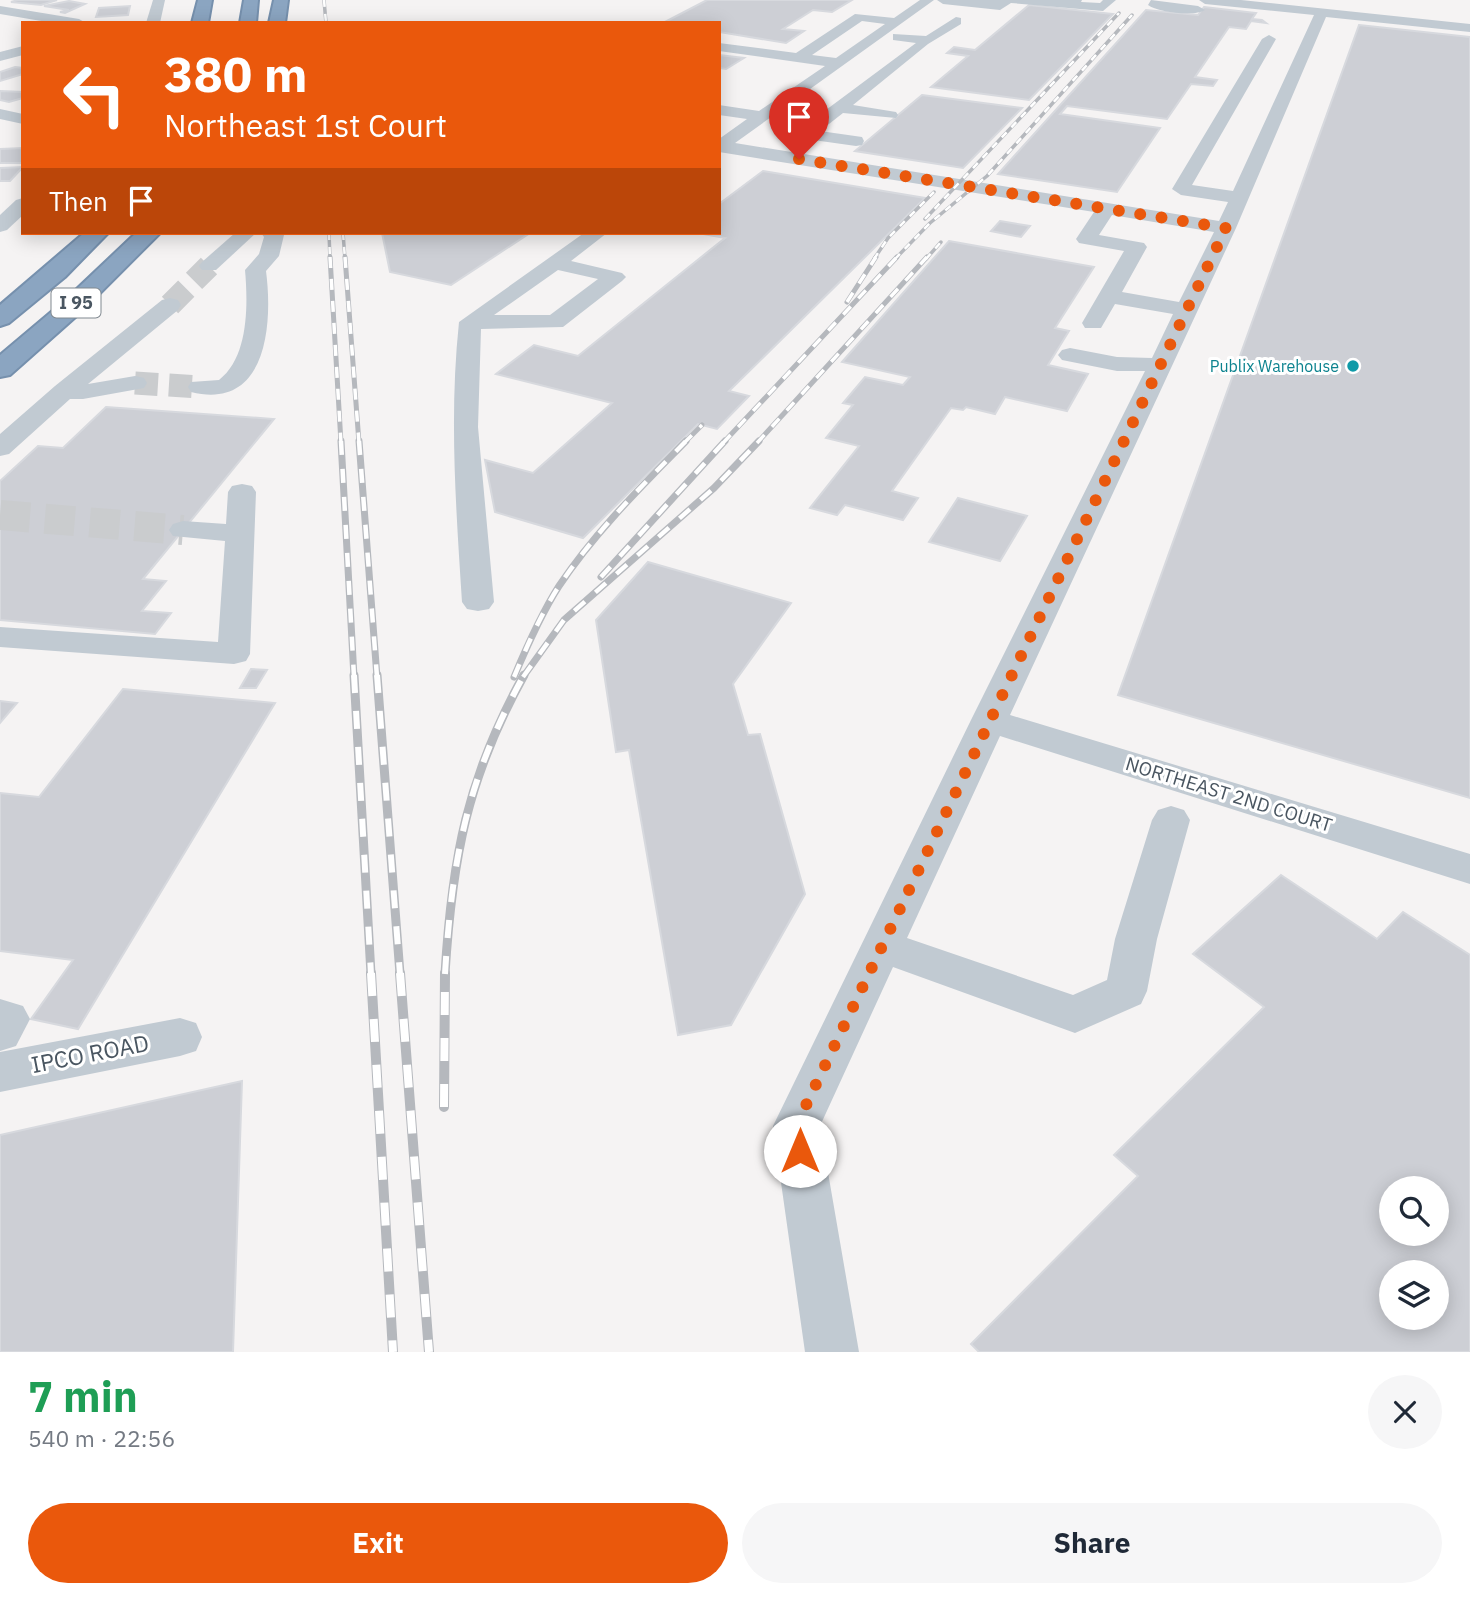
<!DOCTYPE html>
<html lang="en">
<head>
<meta charset="utf-8">
<style>
  :root { --surface:#fff; --page:#f6f6f7; --text:#1f2937; --muted:#747a83; --accent:#ea580c }
  body { margin:0; font-family:"IBM Plex Sans",sans-serif; background:var(--page); color:var(--text); height:100vh; display:flex; flex-direction:column; font-size:26px; white-space:nowrap }
  * { box-sizing:border-box; margin:0 }
  p { font-size:23px; color:var(--muted) }
  .icon { flex:none; width:38px; height:38px; fill:none; stroke:currentColor; stroke-width:2; stroke-linecap:round; stroke-linejoin:round }
  .map { position:relative; height:1352px; overflow:hidden }
  .panel { display:flex; flex-direction:column; background:var(--surface); flex:1 }
  .panel>* { flex:none }
  .top-card { position:absolute; left:21px; top:21px; width:700px; height:214px; border-radius:0px; box-shadow:0 4px 18px #0003; background:#ea580c; color:#fff; overflow:hidden }
  .buttons { position:absolute; left:1379px; top:1176px; display:grid; gap:14px }
  .buttons a { display:grid; place-items:center; width:70px; height:70px; border-radius:50%; background:var(--surface); box-shadow:0 4px 18px #0003; font-size:35px }
  .pin { position:absolute; display:grid; place-items:center; width:60px; height:60px; color:#fff; margin:-72px -30px; border-radius:50% 50% 50% 0; rotate:-45deg; box-shadow:0 0 7px #0007 }
  .pin .icon { rotate:45deg }
  .me { position:absolute; width:77px; margin:-38px; rotate:0deg; stroke-linejoin:round; filter:drop-shadow(0 0 5px #0008) }
  .turn { display:flex; align-items:center; gap:24px; height:147px; padding:0 28px; font-size:32px }
  .turn .icon { width:91px; height:91px; stroke-width:2.5 }
  .turn b { display:block; font-size:49px; line-height:60px }
  .then { display:flex; align-items:center; height:66px; padding:0 28px; background:#0003; gap:14px; font-size:26px }
  .round { display:grid; place-items:center; flex:none; width:74px; height:74px; border-radius:37px; background:var(--page) }
  .headline { display:flex; align-items:center; justify-content:space-between; height:119px; padding:0 28px }
  h1 { font-size:42px; font-weight:800; line-height:52px; color:#1e9e55 }
  .action { display:flex; gap:14px; margin-top:auto; padding:14px 28px }
  .action a { flex:1; height:80px; border-radius:42px; background:var(--accent); color:#fff; font-size:28px; font-weight:800; line-height:80px; text-align:center }
  .action a+a { background:var(--page); color:var(--text) }
  .map>svg:first-child { display:block }
  .building { fill:#cdcfd5; stroke:#d7d9de; stroke-width:2; fill-rule:evenodd }
  .lines { fill:none; stroke-linecap:round; stroke-linejoin:round }
  .minor-tunnel-far1 { stroke:#caccce; stroke-width:23; stroke-dasharray:23 11; stroke-linecap:butt }
  .minor-tunnel { stroke:#caccce; stroke-width:30; stroke-dasharray:30 15; stroke-linecap:butt }
  .highway-casing { stroke:#7690ad; stroke-width:4 }
  .minor { fill:#c1cad2; fill-rule:evenodd }
  .highway { fill:#8ba5c1; fill-rule:evenodd }
  .rail-far4-casing { stroke:#b5b8bd; stroke-width:3.5 }
  .rail-far3-casing { stroke:#b5b8bd; stroke-width:5 }
  .rail-far2-casing { stroke:#b5b8bd; stroke-width:7 }
  .rail-far1-casing { stroke:#b5b8bd; stroke-width:9 }
  .rail-casing { stroke:#b5b8bd; stroke-width:10 }
  .rail-far4 { stroke:#fff; stroke-width:2.5; stroke-dasharray:7; stroke-linecap:butt }
  .rail-far3 { stroke:#fff; stroke-width:3.5; stroke-dasharray:11; stroke-linecap:butt }
  .rail-far2 { stroke:#fff; stroke-width:4.5; stroke-dasharray:14; stroke-linecap:butt }
  .rail-far1 { stroke:#fff; stroke-width:6; stroke-dasharray:18; stroke-linecap:butt }
  .rail { stroke:#fff; stroke-width:8; stroke-dasharray:23; stroke-linecap:butt }
  .route { stroke:#ea580c; stroke-width:12; stroke-dasharray:0 21.6 }
  .culture-dot { fill:#0f9aa8; stroke:#fff; stroke-width:2.5 }
  .labels { text-anchor:middle; stroke-width:6; stroke-linejoin:round; paint-order:stroke }
  .far-culture-label { font-size:16px; fill:#0d838f; stroke:#fff; text-anchor:end }
  .shield { fill:#fff; stroke:#808990; stroke-width:2 }
  .shield-label { font-size:18px; font-weight:bold; fill:#4a5661 }
  .street-label { font-size:19px; fill:#4a5661; stroke:#fff }
  .near-street-label { font-size:23px; fill:#4a5661; stroke:#fff }
</style>
</head>
<body>
<div class="map">
<svg width="1470" height="1352" viewBox="0 0 1470 1352">
  <rect width="100%" height="100%" fill="#f5f3f3"/>
  <g class="building">
    <path d="M18 0H57L41 5 11 2Z"/>
    <path d="M707 0H852L832 12 813 10 783 29 804 31 786 43 719 32V23H663Z"/>
    <path d="M69 1 85 4 65 13 60 12 69 10 44 6Z"/>
    <path d="M1029 5 1113 14 1029 100 931 87 968 56 947 53 954 47 975 50Z"/>
    <path d="M130 6 128 15 96 17 99 8Z"/>
    <path d="M1204 7 1256 13 1252 19 1262 20 1266 23 1251 21 1246 29 1229 27 1195 77 1217 80 1213 86 1191 84 1167 119 1067 106 1060 114 1160 128 1117 192 998 174 1146 10 1198 15Z"/>
    <path d="M1359 25 1470 37V798L1118 695Z"/>
    <path d="M719 55 744 58 726 69 719 68Z"/>
    <path d="M15 67 23 68V74L0 81V72Z"/>
    <path d="M0 91 23 92V98L9 102 0 100Z"/>
    <path d="M922 95 1022 108 963 168 855 151Z"/>
    <path d="M23 148V163H0V149Z"/>
    <path d="M23 167 10 181H0V168Z"/>
    <path d="M763 171 925 198 729 391 749 396 717 429 698 424 583 538 495 512 485 460 533 473 612 403 496 374 534 345 578 356 725 238 698 233H719V204Z"/>
    <path d="M1000 221 1030 226 1021 237 991 231Z"/>
    <path d="M382 233H530L451 285 390 272Z"/>
    <path d="M949 241 1094 267 1055 328 1069 331 1048 365 1088 374 1067 411 1005 397 995 414 966 407 963 410 951 408 892 491 918 498 903 520 845 505 837 515 810 508 859 446 826 438 853 405 843 403 865 377 903 385 910 377 842 362Z"/>
    <path d="M106 407 274 419 143 579 166 581 142 611 171 613 155 634 0 620V481L38 446 63 448Z"/>
    <path d="M958 498 1027 516 1000 561 929 542Z"/>
    <path d="M648 562 791 603 733 684 748 735 760 734 805 894 731 1025 678 1035 629 750 616 752 596 620Z"/>
    <path d="M251 669 267 670 256 688H240Z"/>
    <path d="M123 689 275 703 78 1029 31 1019 73 960 0 951V793L39 797Z"/>
    <path d="M0 701 17 703 0 723Z"/>
    <path d="M1281 875 1377 939 1403 912 1470 955V1352H979L971 1344 1138 1176 1114 1155 1264 1007 1193 954ZM1391 1188H1437V1234H1391ZM1391 1272H1437V1318H1391Z"/>
    <path d="M242 1081 233 1352H0V1135Z"/>
  </g>
  <g class="lines">
    <g class="minor-tunnel-far1">
      <path d="M170 305 209 266"/>
      <path d="M135 383 200 387"/>
    </g>
    <path class="minor-tunnel" d="M0 515 183 530"/>
    <g class="highway-casing">
      <g id="highway">
        <path d="M198 0H212L208 23H192Z"/>
        <path d="M244 0H258L256 23H240Z"/>
        <path d="M274 0H288L285 23H269Z"/>
        <path d="M84 233H108L65 277 9 323 0 326V305Z"/>
        <path d="M136 233H160L81 312 10 375 0 377V355L63 302Z"/>
      </g>
    </g>
    <g class="minor">
      <path d="M153 0H165L160 23H146Z"/>
      <path d="M920 0H934L735 143 1219 221 1228 202 1181 195 1172 189 1262 39 1269 35 1276 39 1192 185 1233 191 1314 15 1205 4 1199 0H1241L1470 24V32L1326 17 1236 228 1010 715 1470 854V884L1000 736 907 938 1073 995 1107 980 1115 939 1152 820 1158 810 1171 806 1184 810 1190 820 1157 939 1147 991 1141 1004 1075 1033 893 967 820 1126 859 1352H805L773 1126 971 720 1145 371H1117L1062 360 1058 355 1062 350 1070 348 1117 357 1152 358 1173 314 1115 304 1101 328H1085L1082 323 1124 251 1079 243 1076 239 1094 212 719 152V139L747 119 719 115V105L759 111 825 66 719 51V43L796 53 855 14 894 18ZM862 21 885 24 836 58 812 55ZM1112 215 1214 232 1179 302 1122 292 1147 247 1144 243 1099 235Z"/>
      <path d="M937 0H1082L1081 2 1100 3 1103 0H1116L1103 11 1011 3 1000 10 943 4Z"/>
      <path d="M1151 0 1198 6 1205 10C1195 17 1157 12 1148 5Z"/>
      <path d="M0 6 79 19 86 23H53L0 14Z"/>
      <path d="M956 17 961 18V24L928 44 853 105 896 112 898 115 896 118 843 113 820 131 862 137 864 141 862 145 856 146 799 138 797 134 799 130 916 43 893 40V34L926 36Z"/>
      <path d="M23 46V55L0 61V52Z"/>
      <path d="M0 109 23 114V124L0 119Z"/>
      <path d="M23 198V215L7 230 0 232V215L16 200Z"/>
      <path d="M235 233H256L216 270H202L199 266 202 262Z"/>
      <path d="M261 233H282L284 235 279 256 266 271C273 324 267 411 191 392L188 387 191 382 219 380C249 357 248 304 245 270L259 254 264 237Z"/>
      <path d="M584 233H607L571 261 622 273 626 277 622 281 563 327 481 329 478 427 494 602 489 609 478 611 467 609 462 602C456 508 449 416 459 322ZM558 270 598 279 550 315H494Z"/>
      <path d="M170 298 178 300 181 305 178 310 88 384 135 376 144 378 147 383 144 388 83 399H70L9 454 0 456V434L55 386 162 300Z"/>
      <path d="M242 484 252 486 256 492 250 654 246 661 234 664 0 647V627L218 642 225 541 173 536 169 530 173 524 183 521 226 524 228 492 232 486Z"/>
      <path d="M0 999 23 1006 30 1019 16 1046 0 1051Z"/>
      <path d="M180 1018 196 1023 202 1037 196 1051 180 1056 0 1092V1052Z"/>
    </g>
    <use href="#highway" class="highway"/>
    <g class="rail-far4-casing">
      <g id="rail-far4">
        <path d="M324 0 326 23"/>
        <path d="M925 219 1119 13"/>
        <path d="M329 233 330 259"/>
        <path d="M343 233 345 259"/>
        <path d="M874 259 888 238 934 192"/>
        <path d="M895 259 930 223 987 176 1132 15"/>
        <path d="M926 259 941 242"/>
      </g>
    </g>
    <g class="rail-far3-casing">
      <g id="rail-far3">
        <path d="M330 257 341 443"/>
        <path d="M345 257 359 443"/>
        <path d="M847 302 876 257"/>
        <path d="M684 443 702 425"/>
        <path d="M723 443 897 257"/>
        <path d="M757 443 927 257"/>
      </g>
    </g>
    <g class="rail-far2-casing">
      <g id="rail-far2">
        <path d="M341 441 354 677"/>
        <path d="M359 441 377 677"/>
        <path d="M601 577 725 441"/>
        <path d="M514 677C527 646 541 614 559 586 595 532 641 487 686 441"/>
        <path d="M523 677 564 620 714 488 759 441"/>
      </g>
    </g>
    <g class="rail-far1-casing">
      <g id="rail-far1">
        <path d="M354 675 371 974"/>
        <path d="M377 675 400 974"/>
        <path d="M445 974C452 858 467 778 524 675"/>
      </g>
    </g>
    <g class="rail-casing">
      <g id="rail">
        <path d="M371 973 393 1352"/>
        <path d="M400 973 429 1352"/>
        <path d="M444 1107 445 973"/>
      </g>
    </g>
    <use href="#rail-far4" class="rail-far4"/>
    <use href="#rail-far3" class="rail-far3"/>
    <use href="#rail-far2" class="rail-far2"/>
    <use href="#rail-far1" class="rail-far1"/>
    <use href="#rail" class="rail"/>
  </g>
  <g class="lines">
    <path class="route" d="M799 159 1226 228 796 1126 800 1151"/>
  </g>
  <circle class="culture-dot" cx="1353" cy="366" r="7"/>
  <g class="labels">
    <g class="far-culture-label">
      <text x="1339" y="372">Publix Warehouse</text>
    </g>
    <rect class="shield" x="51.5" y="288.5" width="49" height="29" rx="5"/>
    <g class="shield-label">
      <text x="76" y="309">I 95</text>
    </g>
    <g class="street-label">
      <text transform="translate(1229 794) rotate(17)" y="7">NORTHEAST 2ND COURT</text>
    </g>
    <g class="near-street-label">
      <text transform="translate(90 1054) rotate(-11)" y="8">IPCO ROAD</text>
    </g>
  </g>
</svg>
<div class="buttons">
<a><svg class="icon" aria-label="search" viewBox="0 0 24 24"><circle cx="10" cy="10" r="6"/><path d="M15 15l6 6"/></svg></a>
<a><svg class="icon" aria-label="layers" viewBox="0 0 24 24"><path d="M12 4l9 5-9 5-9-5zM3 14l9 5 9-5"/></svg></a>
</div>
<div class="pin" style="left:799px;top:159px;background:#d93025"><svg class="icon" aria-label="arrive" viewBox="0 0 24 24"><path d="M6 21V4h12l-3 4 3 4H6"/></svg></div>
<svg class="me" style="left:800px;top:1151px" viewBox="-20 -20 40 40"><circle r="19" fill="#fff"/><path d="M0-13L10 11 0 6-10 11z" fill="#ea580c"/></svg>
<div class="top-card">
<div class="turn"><svg class="icon" aria-label="left" viewBox="0 0 24 24"><path d="M17 20v-9H6M10 6l-5 5 5 5"/></svg><div><b>380 m</b>Northeast 1st Court</div></div>
<div class="then">Then<svg class="icon" aria-label="arrive" viewBox="0 0 24 24"><path d="M6 21V4h12l-3 4 3 4H6"/></svg></div>
</div>
</div>
<section class="panel">
<div class="headline"><div><h1>7 min</h1><p>540 m · 22:56</p></div><a class="round"><svg class="icon" aria-label="close" viewBox="0 0 24 24"><path d="M6 6l12 12M18 6L6 18"/></svg></a></div>
<div class="action"><a>Exit</a><a>Share</a></div>
</section>
</body>
</html>
